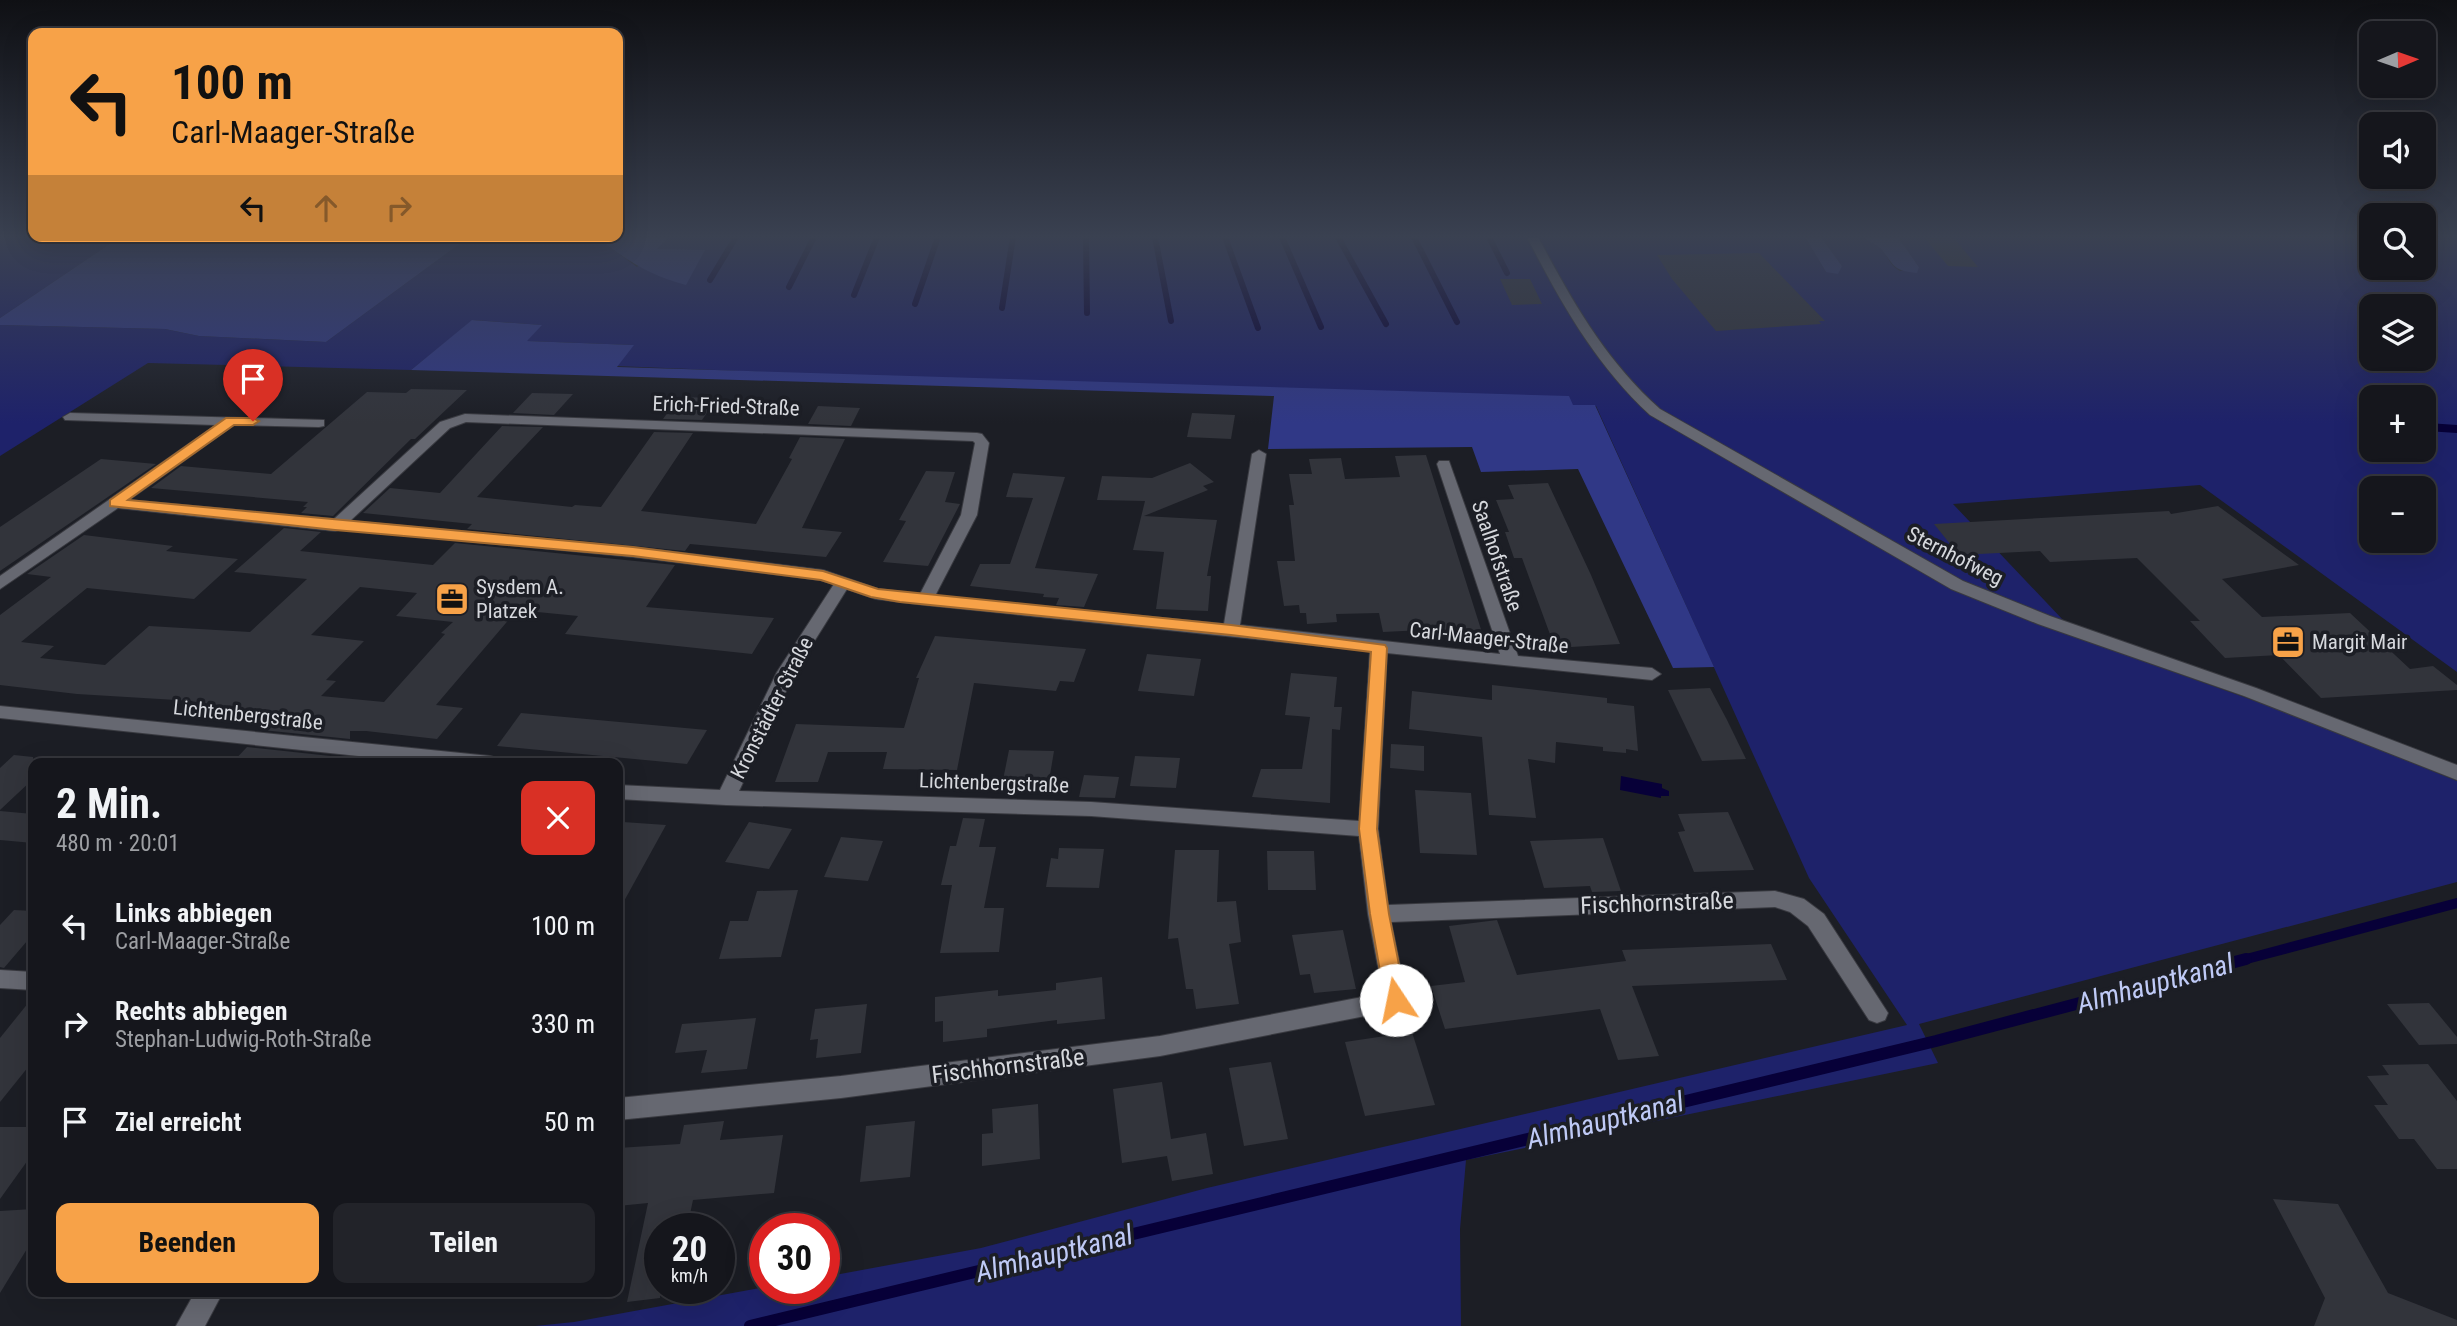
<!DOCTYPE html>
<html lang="de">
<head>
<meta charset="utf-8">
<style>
  :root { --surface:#15161c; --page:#222329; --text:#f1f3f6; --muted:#9d9fa3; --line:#34353b; --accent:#f7a248 }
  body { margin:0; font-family:"Roboto Condensed",sans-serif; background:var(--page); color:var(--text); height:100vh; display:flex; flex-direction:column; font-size:26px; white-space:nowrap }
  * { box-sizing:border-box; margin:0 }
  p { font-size:23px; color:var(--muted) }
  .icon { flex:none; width:38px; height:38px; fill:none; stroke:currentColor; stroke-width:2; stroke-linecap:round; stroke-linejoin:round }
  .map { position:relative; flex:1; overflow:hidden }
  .drawer { position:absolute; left:28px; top:758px; width:595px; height:539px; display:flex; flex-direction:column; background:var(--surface); border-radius:14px; box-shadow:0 7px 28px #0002,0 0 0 2px var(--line) }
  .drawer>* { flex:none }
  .guide { position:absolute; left:28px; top:28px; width:595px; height:214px; border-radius:14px; box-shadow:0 7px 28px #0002,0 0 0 2px var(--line); background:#f7a248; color:#111; overflow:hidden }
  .needle { width:46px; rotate:88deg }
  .buttons { position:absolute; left:2359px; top:21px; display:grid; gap:14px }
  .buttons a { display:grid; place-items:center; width:77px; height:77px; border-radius:14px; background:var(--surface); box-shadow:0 7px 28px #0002,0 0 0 2px var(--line); font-size:35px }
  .speed { position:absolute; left:644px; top:1213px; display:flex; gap:14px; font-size:35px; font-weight:700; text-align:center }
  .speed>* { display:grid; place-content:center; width:91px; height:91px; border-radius:50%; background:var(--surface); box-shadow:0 7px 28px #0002,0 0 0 2px var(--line); line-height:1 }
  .speed small { font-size:18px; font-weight:400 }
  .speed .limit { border:10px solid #d22; background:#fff; color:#111 }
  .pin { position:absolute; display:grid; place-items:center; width:60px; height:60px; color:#fff; margin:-72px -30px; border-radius:50% 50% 50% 0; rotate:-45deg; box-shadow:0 0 7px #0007 }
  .pin .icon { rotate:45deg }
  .me { position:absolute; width:77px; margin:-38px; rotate:349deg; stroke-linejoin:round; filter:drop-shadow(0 0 5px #0008) }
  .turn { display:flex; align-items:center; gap:24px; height:147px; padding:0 28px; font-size:32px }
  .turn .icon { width:91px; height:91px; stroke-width:2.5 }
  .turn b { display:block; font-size:49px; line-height:60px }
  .lanes { display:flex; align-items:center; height:66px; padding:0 28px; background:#0003; justify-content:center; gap:35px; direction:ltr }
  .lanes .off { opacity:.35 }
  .round { display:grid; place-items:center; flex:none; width:74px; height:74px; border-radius:14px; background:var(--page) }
  .head { display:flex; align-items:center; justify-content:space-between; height:119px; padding:0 28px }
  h1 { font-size:42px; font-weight:700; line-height:52px }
  .cta { display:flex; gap:14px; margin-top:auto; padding:14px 28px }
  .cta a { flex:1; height:80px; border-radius:14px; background:var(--accent); color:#111; font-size:28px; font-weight:700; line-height:80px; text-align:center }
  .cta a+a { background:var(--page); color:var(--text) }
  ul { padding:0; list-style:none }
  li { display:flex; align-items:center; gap:21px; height:98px; padding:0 28px }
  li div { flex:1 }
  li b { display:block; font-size:26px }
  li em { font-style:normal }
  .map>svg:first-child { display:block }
  .green { fill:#1e226a; fill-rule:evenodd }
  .forest { fill:#303886 }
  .water { fill:#070038 }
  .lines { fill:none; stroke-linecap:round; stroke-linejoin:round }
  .stream-far3 { stroke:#070038; stroke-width:6 }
  .stream-far2 { stroke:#070038; stroke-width:8 }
  .stream-far1 { stroke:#070038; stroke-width:10 }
  .stream { stroke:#070038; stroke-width:12 }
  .building { fill:#32343b; fill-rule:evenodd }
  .street-casing { stroke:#393a40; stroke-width:2 }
  .street { fill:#666871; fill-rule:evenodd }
  .route { fill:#f7a248; stroke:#a1692f; stroke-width:2 }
  .labels { text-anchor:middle; stroke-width:7; stroke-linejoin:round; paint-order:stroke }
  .street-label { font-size:21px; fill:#d6d8dd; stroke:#1c1e25 }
  .poi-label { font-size:21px; fill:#d6d8dd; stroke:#1c1e25; text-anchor:start }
  .near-street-label { font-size:24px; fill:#d6d8dd; stroke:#1c1e25 }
  .near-water-label { font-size:28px; font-style:italic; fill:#bfcaf6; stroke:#1c1e25 }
</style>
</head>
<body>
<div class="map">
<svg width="2457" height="1326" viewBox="0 0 2457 1326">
  <rect width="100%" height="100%" fill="#1c1e25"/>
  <g class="green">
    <path d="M0 237H120L0 318Z"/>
    <path d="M469 237H596L637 267 669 237H1805L1826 272 1842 266 1821 237C1841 237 1868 233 1882 250 1889 259 1890 265 1900 271L1919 267 1898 237H2371V268H2424V237H2457V672L2200 485 1953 504 2081 639 2294 715 2457 781V882L1919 1024 1938 1063 1466 1160 1460 1229 1461 1326H535L574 1322 765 1287 824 1288V1277L981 1248 1207 1188 1907 1025 1809 878 1596 406 616 366 633 345 526 341 541 325 473 320 411 370 148 363 0 456V325L165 329 199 336 326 342ZM2371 306H2424V359H2371ZM2371 397H2424V450H2371ZM2371 488H2424V541H2371Z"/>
  </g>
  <g class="forest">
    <path d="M120 237H469L326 342 199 336 165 329 0 325V318Z"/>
    <path d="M596 237H669L657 249 705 250 686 285C650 276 625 259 596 237Z"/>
    <path d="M1805 237H1821L1842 266 1838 274 1826 272Z"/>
    <path d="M1863 237H1898L1919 267 1917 273C1893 270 1896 268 1882 250 1878 245 1869 242 1863 237Z"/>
    <path d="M472 320 542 325 527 341 634 345 617 367 1569 396 1573 405H1595L1714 667 1673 668 1578 469 1481 472 1472 447 1268 449 1274 396 411 370Z"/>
  </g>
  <path class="water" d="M1621 776 1662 784V788L1669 791V796H1661V798L1620 790Z"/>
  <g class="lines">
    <g class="stream-far3">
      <path d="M1086 237 1087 313"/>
      <path d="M1155 237 1171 321"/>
      <path d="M1225 237 1258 328"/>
      <path d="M1282 237 1321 327"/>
      <path d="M1338 237 1386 324"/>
      <path d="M1414 237 1457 322"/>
      <path d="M1489 237 1507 273"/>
      <path d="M710 280 736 237"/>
      <path d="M789 287 814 237"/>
      <path d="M854 295 877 237"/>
      <path d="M915 304 938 237"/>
      <path d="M1002 308 1013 237"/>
      <path d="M2424 427 2456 429"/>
    </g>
    <path class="stream-far2" d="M2427 427 2457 429"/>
    <path class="stream-far1" d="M2239 961 2457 903"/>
    <path class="stream" d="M750 1326 1936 1041 2246 959"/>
  </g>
  <g class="building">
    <path d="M1924 237H1953L1978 267 1948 266Z"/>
    <path d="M1759 253 1825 321H1819L1821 324 1716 331 1672 279 1657 255Z"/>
    <path d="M1500 279H1530L1542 304 1512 305Z"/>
    <path d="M411 389 467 390 415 439H411L333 516 301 513 307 507H303L308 502 151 488 181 466 271 474 367 392 406 393Z"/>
    <path d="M532 393 573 394 554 415 513 413Z"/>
    <path d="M679 397 717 398 702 420 663 419Z"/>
    <path d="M818 406 860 408 851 426 808 424Z"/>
    <path d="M1192 413 1235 415 1231 439 1187 437Z"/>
    <path d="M502 426 543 427 477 497 572 507 575 505 601 507 654 432 693 433 641 511 756 524 792 459 789 458 800 437 845 439 802 528 842 532 826 557 690 544 685 551 467 529 472 524 363 513 390 488 440 493Z"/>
    <path d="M1426 455 1484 639 1447 641 1444 629 1383 632 1379 613 1336 614 1337 622 1307 624 1306 613H1300L1299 605 1284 606 1277 561H1295L1289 505H1294L1289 474H1312L1309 459 1341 458 1345 479 1400 477 1395 456Z"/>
    <path d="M101 459 156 464 0 571V527Z"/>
    <path d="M1190 463 1214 482 1203 486 1208 490 1144 516 1217 520 1207 576H1211L1208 611 1156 609 1164 552 1133 550 1145 501 1097 500 1102 476 1152 478Z"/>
    <path d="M926 471 955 472 945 502 960 504 928 566 883 562 906 521 899 520Z"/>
    <path d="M1013 473 1065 477 1035 568 1098 574 1084 607 1056 605 1059 598 1043 597 1044 594 970 586 980 564H1010L1033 498 1006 497Z"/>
    <path d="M1548 483 1591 575 1620 644 1555 648 1522 558H1514L1505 532H1509L1496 500 1514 499 1508 485Z"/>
    <path d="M2218 506 2299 565 2222 579 2262 617 2350 613 2410 669 2433 666 2457 685V690L2321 698 2279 655 2225 658 2190 621H2200L2137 558 2050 562 2040 551 1959 555 1934 524 2169 511 2171 514Z"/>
    <path d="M284 528 321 532 300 551 433 565 455 543 675 565 646 607 774 618 752 654 565 634 578 616 517 610 436 705 463 708 437 739 366 731H350V739L262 730 269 723 213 716 210 719 178 716 193 701 77 694 0 685V615L51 577 27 574 84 535 173 546 166 551 238 559 194 599 87 588 21 642 54 646 40 658 105 665 149 626 250 632 307 579 234 572ZM360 587 417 593 396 616 453 622 441 633 445 634 384 702 321 696 336 681 326 680 364 641 311 635Z"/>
    <path d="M935 636 1086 649 1074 682 1060 681 1056 691 974 683 957 770 883 769 887 752H828L818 782H775L796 724 904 728 919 678H916Z"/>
    <path d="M1147 654 1201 659 1194 696 1138 691Z"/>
    <path d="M1291 673 1337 677 1334 707H1342L1340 730 1332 729 1330 803 1252 797 1261 769H1302L1310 717 1285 715Z"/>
    <path d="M1492 685 1607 698V703L1634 706 1638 751 1626 749V753L1603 751V747L1556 742 1555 763 1528 759 1536 818 1489 815 1482 737 1409 729 1412 691 1492 700Z"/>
    <path d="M1710 688 1727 720 1746 759 1702 761 1668 690Z"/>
    <path d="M521 713 707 730 687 764 497 746Z"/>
    <path d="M1391 744 1424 746V771L1390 768Z"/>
    <path d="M247 747 349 758V763H232Z"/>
    <path d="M1009 750 1054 751 1049 781 1003 780Z"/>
    <path d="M14 755 33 757V779L0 810V768Z"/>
    <path d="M1135 756 1180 758 1176 788 1130 786Z"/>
    <path d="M1084 775 1119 777 1115 798 1079 797Z"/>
    <path d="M1415 790 1471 793 1477 855 1420 853Z"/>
    <path d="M0 811 33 814V843L0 840Z"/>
    <path d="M1728 812 1754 870 1694 872 1678 832 1685 831 1678 814Z"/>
    <path d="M963 818 985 819 979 847H996L984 908H1004L999 952 940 953 952 885H941L950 846H956Z"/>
    <path d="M623 822 666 825 618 912V831Z"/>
    <path d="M749 822 792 829 769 869 725 862Z"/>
    <path d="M841 837 883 841 868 881 824 877Z"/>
    <path d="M1603 838 1621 891 1592 892 1590 886 1544 888 1530 841Z"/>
    <path d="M1059 848 1104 849 1099 888 1046 887 1051 858 1058 859Z"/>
    <path d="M1175 850H1219L1217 902 1236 901 1241 942 1229 944 1239 1004 1196 1009 1193 989H1186L1178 938 1168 939Z"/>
    <path d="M1267 851H1314L1316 890H1268Z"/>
    <path d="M798 890 781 957 719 959 730 921H748L757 891Z"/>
    <path d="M14 910 33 911V934L4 968 0 967V925Z"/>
    <path d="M1497 920 1517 975 1626 961 1622 950 1771 944 1787 980 1632 986 1659 1056 1618 1060 1600 1009 1445 1029 1431 986 1465 982 1449 926Z"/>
    <path d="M1343 930 1356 989 1314 993 1310 974 1300 975 1292 935Z"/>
    <path d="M1102 977 1105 1019 1057 1024V1020L987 1029V1037L943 1042V1021L935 1022V997L998 990V996L1056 990V983Z"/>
    <path d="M33 997V1061L0 1102V1038Z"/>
    <path d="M2429 1003 2457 1037V1044L2419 1045 2387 1004Z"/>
    <path d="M867 1004 861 1053 816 1058 818 1039 810 1040 815 1009Z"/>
    <path d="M756 1018 747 1069 701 1073 707 1050 675 1053 682 1024Z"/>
    <path d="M1412 1032 1435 1105 1365 1116 1345 1042Z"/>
    <path d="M1271 1062 1288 1139 1244 1146 1229 1068Z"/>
    <path d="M2428 1064 2457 1101V1169H2437L2414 1139H2399L2374 1105H2388L2367 1076 2389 1075 2382 1065Z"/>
    <path d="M1162 1082 1171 1139 1206 1133 1213 1174 1172 1181 1167 1156 1122 1163 1113 1089Z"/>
    <path d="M1038 1104 1040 1159 982 1166V1134L993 1133 992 1109Z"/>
    <path d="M724 1121 720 1140 783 1135 774 1193 693 1200 687 1228H660V1298L627 1302 648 1203 618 1206V1148L680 1144 684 1125Z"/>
    <path d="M915 1121 910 1177 860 1182 866 1126Z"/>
    <path d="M0 1127H33V1153L0 1199Z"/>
    <path d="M2273 1199 2338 1204 2388 1293 2457 1320V1326H2314L2325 1298Z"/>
    <path d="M33 1209V1239L0 1293V1211Z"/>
  </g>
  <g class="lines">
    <g class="street-casing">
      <g id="street">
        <path d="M1527 237H1538C1572 301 1605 360 1660 409L1963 581 2050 616 2256 688 2457 765V780L2244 696 2038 624 1951 589 1650 415C1595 364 1561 303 1527 237Z"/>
        <path d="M70 413 324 420V426L319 427 234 425 129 500 334 519 440 422 465 414 977 433 982 434 989 443 977 515 935 596 1224 624 1252 454 1259 450 1266 454 1240 625 1500 654 1437 464 1439 461H1449L1518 656 1652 668 1661 674 1652 680 1387 653 1378 829 1388 905 1775 891 1804 899 1824 914 1888 1013 1885 1020 1877 1023 1869 1020 1808 926 1790 912 1775 907 1391 922 1407 1000 1404 1007 1396 1010 1160 1056 841 1098 618 1120V1098L841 1076 1160 1036 1383 993 1368 914 1359 836 1091 816 726 805 618 799V785L720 790 777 672 834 584 820 580 633 557 341 529 335 531 118 508 0 589V576L216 425 65 420 63 417ZM466 422 973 441 975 443 961 515 920 594 878 589 823 570 633 547 350 521 450 428ZM847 589 876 599 925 605 1370 651 1359 821 1091 802 739 791 795 672Z"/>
        <path d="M0 706 490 756 497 758 499 763H425L0 718Z"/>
        <path d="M0 970 33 972V990L0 988Z"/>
        <path d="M195 1292H223L205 1326H176Z"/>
      </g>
    </g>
    <use href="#street" class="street"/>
  </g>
  <linearGradient id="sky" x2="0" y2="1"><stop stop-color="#0f1014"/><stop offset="0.56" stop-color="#3a4151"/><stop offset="1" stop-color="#3a4151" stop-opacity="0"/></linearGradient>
  <rect width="2457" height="423" fill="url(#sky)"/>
  <path class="route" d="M226 418H253L259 421 253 425H234L128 500 633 547 823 571 878 589 1231 625 1385 645 1387 648 1377 829 1389 914 1406 1000 1403 1006 1396 1008 1388 1006 1385 1000 1370 914 1359 829 1371 652 1231 635 900 602 871 597 821 580 633 556 335 530 110 506V500Z"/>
  <defs>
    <g id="office-square" transform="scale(1.75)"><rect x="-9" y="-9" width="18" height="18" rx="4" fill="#f7a248" stroke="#1c1e25"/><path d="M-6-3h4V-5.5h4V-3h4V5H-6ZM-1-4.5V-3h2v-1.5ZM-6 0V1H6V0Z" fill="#111"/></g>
  </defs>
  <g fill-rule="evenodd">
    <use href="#office-square" x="452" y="599"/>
    <use href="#office-square" x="2288" y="642"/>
  </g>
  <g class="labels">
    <g class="street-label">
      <text transform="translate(726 406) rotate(2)" y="7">Erich-Fried-Straße</text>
      <text transform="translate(1497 556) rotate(71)" y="7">Saalhofstraße</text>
      <text transform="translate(1955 556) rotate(27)" y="7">Sternhofweg</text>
      <text transform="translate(1489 638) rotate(6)" y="7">Carl-Maager-Straße</text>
      <text transform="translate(772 708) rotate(-63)" y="7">Kronstädter Straße</text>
      <text transform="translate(248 715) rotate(6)" y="7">Lichtenbergstraße</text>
      <text transform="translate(994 783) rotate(2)" y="7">Lichtenbergstraße</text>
    </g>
    <g class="poi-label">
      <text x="476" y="594">Sysdem A.<tspan x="476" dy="24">Platzek</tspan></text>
      <text x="2312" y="649">Margit Mair</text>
    </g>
    <g class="near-street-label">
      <text transform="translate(1657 903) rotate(-2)" y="8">Fischhornstraße</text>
      <text transform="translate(1008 1066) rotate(-7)" y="8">Fischhornstraße</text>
    </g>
    <g class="near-water-label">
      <text transform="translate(2155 983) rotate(-15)" y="10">Almhauptkanal</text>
      <text transform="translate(1605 1120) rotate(-14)" y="10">Almhauptkanal</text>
      <text transform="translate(1054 1253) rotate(-14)" y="10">Almhauptkanal</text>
    </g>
  </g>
</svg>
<div class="buttons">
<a><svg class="needle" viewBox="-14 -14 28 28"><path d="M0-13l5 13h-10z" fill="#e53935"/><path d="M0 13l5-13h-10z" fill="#9d9fa3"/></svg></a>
<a><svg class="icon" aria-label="sound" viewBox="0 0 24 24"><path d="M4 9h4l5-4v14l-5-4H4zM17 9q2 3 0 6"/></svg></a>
<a><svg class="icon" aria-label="search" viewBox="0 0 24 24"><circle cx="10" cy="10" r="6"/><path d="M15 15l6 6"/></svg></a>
<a><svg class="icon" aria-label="layers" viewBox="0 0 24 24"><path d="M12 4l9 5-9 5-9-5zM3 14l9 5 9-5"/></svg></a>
<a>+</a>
<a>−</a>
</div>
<div class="speed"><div>20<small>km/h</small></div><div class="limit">30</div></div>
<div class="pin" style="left:253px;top:421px;background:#d93025"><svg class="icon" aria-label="arrive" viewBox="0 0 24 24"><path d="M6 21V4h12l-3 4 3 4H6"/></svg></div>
<svg class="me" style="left:1396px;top:1000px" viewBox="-20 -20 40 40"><circle r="19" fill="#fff"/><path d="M0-13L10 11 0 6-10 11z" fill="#f7a248"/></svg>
<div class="guide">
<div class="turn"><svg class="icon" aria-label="left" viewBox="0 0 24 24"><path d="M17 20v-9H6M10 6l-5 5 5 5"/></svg><div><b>100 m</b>Carl-Maager-Straße</div></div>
<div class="lanes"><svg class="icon" aria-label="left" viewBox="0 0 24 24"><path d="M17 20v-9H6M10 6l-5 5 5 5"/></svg><svg class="icon off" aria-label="ahead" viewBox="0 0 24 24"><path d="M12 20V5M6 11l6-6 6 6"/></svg><svg class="icon off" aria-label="right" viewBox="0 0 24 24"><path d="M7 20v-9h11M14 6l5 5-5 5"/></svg></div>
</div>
<section class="drawer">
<div class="head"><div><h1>2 Min.</h1><p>480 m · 20:01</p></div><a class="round" style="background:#d93025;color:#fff"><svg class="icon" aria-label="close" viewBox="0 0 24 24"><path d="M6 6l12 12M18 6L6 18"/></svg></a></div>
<ul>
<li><svg class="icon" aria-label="left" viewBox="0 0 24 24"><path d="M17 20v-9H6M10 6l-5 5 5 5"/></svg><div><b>Links abbiegen</b><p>Carl-Maager-Straße</p></div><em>100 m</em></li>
<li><svg class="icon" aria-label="right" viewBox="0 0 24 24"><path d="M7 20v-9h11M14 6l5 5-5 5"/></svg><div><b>Rechts abbiegen</b><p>Stephan-Ludwig-Roth-Straße</p></div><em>330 m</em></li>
<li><svg class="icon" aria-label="arrive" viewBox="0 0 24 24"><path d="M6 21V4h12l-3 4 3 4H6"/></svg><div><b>Ziel erreicht</b></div><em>50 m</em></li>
</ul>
<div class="cta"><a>Beenden</a><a>Teilen</a></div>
</section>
</div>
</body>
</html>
